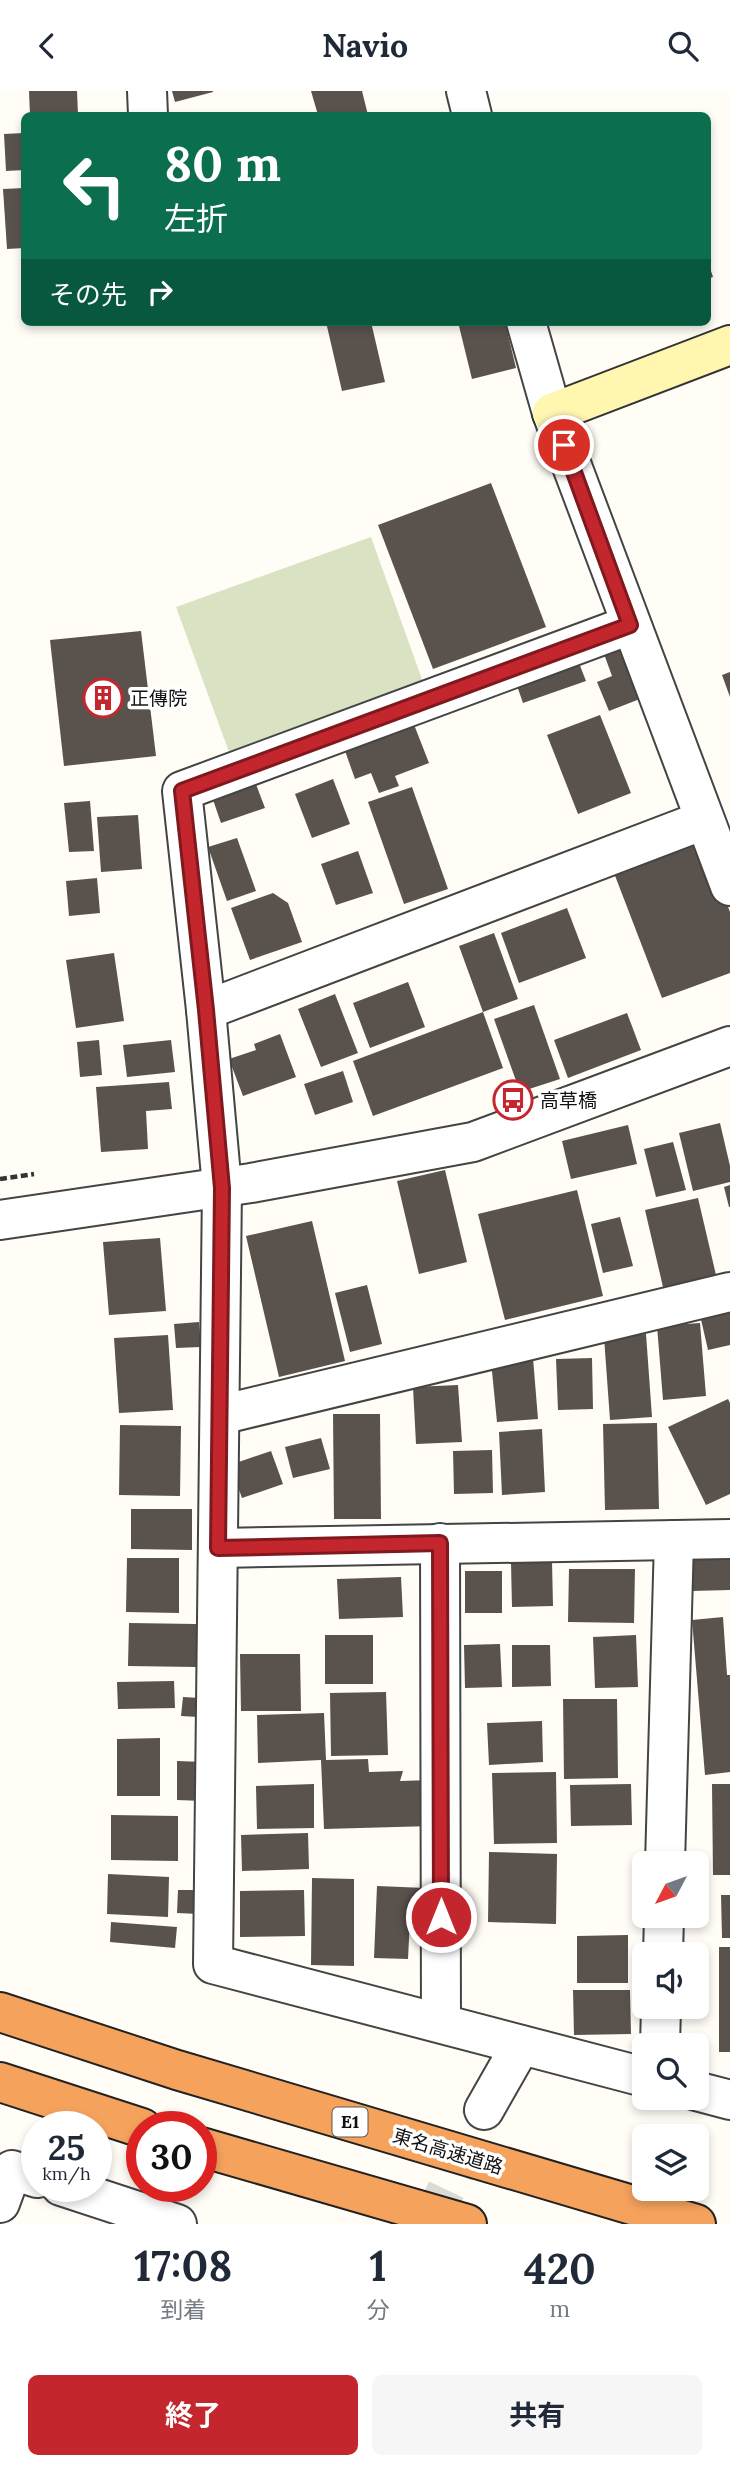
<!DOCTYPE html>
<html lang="ja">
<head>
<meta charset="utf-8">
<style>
  :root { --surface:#fff; --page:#f6f6f7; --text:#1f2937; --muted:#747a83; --accent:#c4262e }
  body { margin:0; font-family:Lora,"Noto Sans JP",serif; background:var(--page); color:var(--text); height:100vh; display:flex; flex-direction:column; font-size:26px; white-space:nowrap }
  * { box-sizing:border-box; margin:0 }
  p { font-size:23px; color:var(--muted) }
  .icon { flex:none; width:38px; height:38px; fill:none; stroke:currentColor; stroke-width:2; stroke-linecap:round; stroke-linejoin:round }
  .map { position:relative; height:2133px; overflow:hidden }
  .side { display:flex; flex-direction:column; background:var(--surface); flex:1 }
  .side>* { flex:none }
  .hud { position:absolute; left:21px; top:21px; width:690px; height:214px; border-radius:10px; box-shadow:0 4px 10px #0003; background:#0b6e4f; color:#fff; overflow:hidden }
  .needle { width:46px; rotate:229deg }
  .fabs { position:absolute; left:632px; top:1760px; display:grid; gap:14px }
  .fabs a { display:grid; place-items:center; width:77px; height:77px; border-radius:10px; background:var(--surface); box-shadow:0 4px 10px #0003; font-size:35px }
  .speed { position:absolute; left:21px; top:2020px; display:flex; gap:14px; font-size:35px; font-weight:700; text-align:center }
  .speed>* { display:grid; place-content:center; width:91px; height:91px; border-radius:50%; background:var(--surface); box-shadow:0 4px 10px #0003; line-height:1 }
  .speed small { font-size:18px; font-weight:400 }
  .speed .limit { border:10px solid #d22; background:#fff; color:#111 }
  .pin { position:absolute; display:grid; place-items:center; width:60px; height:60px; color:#fff; margin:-30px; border:4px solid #fff; border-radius:50%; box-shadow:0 2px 7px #0007 }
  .me { position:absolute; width:77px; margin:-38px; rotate:0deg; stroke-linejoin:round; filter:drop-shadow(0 0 5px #0008) }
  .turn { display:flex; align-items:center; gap:24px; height:147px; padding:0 28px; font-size:32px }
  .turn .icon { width:91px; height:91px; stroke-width:2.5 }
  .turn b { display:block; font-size:49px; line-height:60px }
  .then { display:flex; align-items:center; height:66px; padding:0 28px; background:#0003; gap:14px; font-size:26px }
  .eta { display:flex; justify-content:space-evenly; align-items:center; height:119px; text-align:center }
  .eta b { font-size:42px; font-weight:700; line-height:49px }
  .primary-button { display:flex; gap:14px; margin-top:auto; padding:14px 28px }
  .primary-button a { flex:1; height:80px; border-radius:10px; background:var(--accent); color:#fff; font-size:28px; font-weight:700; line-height:80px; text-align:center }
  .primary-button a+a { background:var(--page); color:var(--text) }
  header { display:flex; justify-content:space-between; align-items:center; height:91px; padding:0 28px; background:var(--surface); font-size:32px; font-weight:700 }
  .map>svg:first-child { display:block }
  .cemetery { fill:#d9e3c4 }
  .building { fill:#5a524d }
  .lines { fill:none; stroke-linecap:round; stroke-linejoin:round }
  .street-tunnel { stroke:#dbdad3; stroke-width:38; stroke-dasharray:38 19; stroke-linecap:butt }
  .street-casing { stroke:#444; stroke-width:42 }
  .secondary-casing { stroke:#333; stroke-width:42 }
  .highway-casing { stroke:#222; stroke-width:42 }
  .path { stroke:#333; stroke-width:4.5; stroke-dasharray:7 3.5; stroke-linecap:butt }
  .street { stroke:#fff; stroke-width:38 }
  .secondary { stroke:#fff6b0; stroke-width:38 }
  .highway { stroke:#f5a25d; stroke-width:38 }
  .route-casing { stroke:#7f191e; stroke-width:18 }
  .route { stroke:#c4262e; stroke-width:12 }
  .labels { text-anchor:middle; stroke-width:7; stroke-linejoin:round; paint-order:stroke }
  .shield { fill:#fff; stroke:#585858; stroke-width:2 }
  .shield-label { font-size:18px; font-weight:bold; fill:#111 }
  .poi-label { font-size:19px; fill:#111; stroke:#fff; text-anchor:start }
  .street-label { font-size:19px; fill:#111; stroke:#fff }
</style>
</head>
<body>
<header><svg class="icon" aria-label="back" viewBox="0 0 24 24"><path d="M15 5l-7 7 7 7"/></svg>Navio<svg class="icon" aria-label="search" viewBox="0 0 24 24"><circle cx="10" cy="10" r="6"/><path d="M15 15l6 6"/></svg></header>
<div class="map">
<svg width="730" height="2133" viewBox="0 0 730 2133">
  <rect width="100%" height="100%" fill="#fffdf5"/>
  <path class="cemetery" d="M371 446 423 591 229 661 176 516Z"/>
  <g class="building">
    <path d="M29 0H77L78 24H30Z"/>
    <path d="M172 0H213V1L175 11Z"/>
    <path d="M311 0H362L368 24H318Z"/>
    <path d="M24 42V79L6 80 4 43Z"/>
    <path d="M24 97V157L7 158 3 98Z"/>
    <path d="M707 168 713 186 707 188Z"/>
    <path d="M326 231H371L385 291 342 300Z"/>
    <path d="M458 231H505L516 277 472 288Z"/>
    <path d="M491 392 546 536 433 578 378 434Z"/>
    <path d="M141 540 156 665 64 675 50 549Z"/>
    <path d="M626 555 645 606 609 620 597 591 612 585 604 563Z"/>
    <path d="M577 567 586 590 523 612 515 589Z"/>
    <path d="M730 581V606L722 584Z"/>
    <path d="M600 624 631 702 578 723 547 644Z"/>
    <path d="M413 631 429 672 395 685 399 695 379 702 371 682 355 688 344 657Z"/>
    <path d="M254 688 265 717 221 732 211 703Z"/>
    <path d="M333 688 350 733 312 747 295 703Z"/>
    <path d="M412 696 448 798 404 813 368 711Z"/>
    <path d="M90 710 94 760 69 761 64 712Z"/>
    <path d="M138 724 142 778 101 781 97 726Z"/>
    <path d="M237 747 256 800 227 810 208 756Z"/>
    <path d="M703 749 730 821V882L662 907 614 782Z"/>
    <path d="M358 760 373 802 336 814 321 773Z"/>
    <path d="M97 787 100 822 69 825 66 790Z"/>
    <path d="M273 802 288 812 302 851 250 869 231 817Z"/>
    <path d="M567 817 586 867 519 892 501 842Z"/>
    <path d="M494 842 518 908 483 921 459 855Z"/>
    <path d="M114 862 124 930 76 937 66 869Z"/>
    <path d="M408 891 425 936 370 957 353 912Z"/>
    <path d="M335 903 358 962 321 976 298 918Z"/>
    <path d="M534 914 560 988 520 1001 494 928Z"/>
    <path d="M483 921 503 977 373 1025 353 970Z"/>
    <path d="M627 922 641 959 568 987 554 949Z"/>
    <path d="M280 943 296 986 243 1005 229 968 256 959 254 953Z"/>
    <path d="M99 949 102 984 80 986 77 951Z"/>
    <path d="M171 949 175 981 127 986 123 954Z"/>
    <path d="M343 980 353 1011 315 1024 304 993Z"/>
    <path d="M169 991 172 1018 146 1020 148 1058 101 1061 96 996Z"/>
    <path d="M720 1032 730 1075V1091L693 1100 679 1042Z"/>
    <path d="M628 1034 637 1073 571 1088 562 1050Z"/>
    <path d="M673 1051 686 1099 656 1106 644 1058Z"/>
    <path d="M445 1079 467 1171 419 1183 397 1090Z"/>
    <path d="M730 1094V1116H729L724 1096Z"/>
    <path d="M577 1099 603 1205 505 1229 478 1123Z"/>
    <path d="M698 1107 716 1184 663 1196 645 1119Z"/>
    <path d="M620 1126 633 1175 603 1182 591 1133Z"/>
    <path d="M312 1130 345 1270 279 1286 246 1145Z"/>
    <path d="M160 1147 166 1220 109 1224 103 1151Z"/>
    <path d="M367 1194 382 1253 350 1261 335 1202Z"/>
    <path d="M730 1217V1254L708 1259 700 1224Z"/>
    <path d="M199 1231 201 1256 176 1257 174 1233Z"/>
    <path d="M700 1232 706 1305 663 1309 657 1235Z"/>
    <path d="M646 1243 652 1326 610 1329 604 1246Z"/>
    <path d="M168 1244 173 1319 119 1322 114 1247Z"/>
    <path d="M533 1267 538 1328 497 1331 491 1270Z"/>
    <path d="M592 1267 593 1318 558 1319 556 1268Z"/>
    <path d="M458 1294 462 1351 416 1353 413 1296Z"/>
    <path d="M728 1308 730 1312V1403L706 1414 668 1336Z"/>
    <path d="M333 1323H380L381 1428H334Z"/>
    <path d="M657 1332 659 1418 605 1419 603 1333Z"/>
    <path d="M120 1334 181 1335 180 1405 119 1404Z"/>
    <path d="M542 1338 545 1401 502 1404 499 1341Z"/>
    <path d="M321 1347 330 1378 293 1387 285 1356Z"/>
    <path d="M492 1359 493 1402 454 1403 453 1360Z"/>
    <path d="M271 1360 283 1393 242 1407 230 1374Z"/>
    <path d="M131 1418H192V1459L131 1458Z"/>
    <path d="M127 1467H179V1522L126 1521Z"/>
    <path d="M730 1468V1499L692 1500 691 1469Z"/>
    <path d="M552 1471 553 1515 512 1516 511 1472Z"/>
    <path d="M569 1478H635L634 1532 568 1531Z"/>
    <rect x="465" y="1480" width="37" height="42"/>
    <path d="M401 1486 403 1526 339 1528 337 1488Z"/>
    <path d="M723 1526 727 1584H730V1681L705 1684 692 1529Z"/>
    <path d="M129 1532 196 1533V1576L128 1575Z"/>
    <rect x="325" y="1544" width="48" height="49"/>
    <path d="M636 1544 638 1596 595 1597 593 1546Z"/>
    <path d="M500 1553 502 1596 465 1597 464 1554Z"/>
    <path d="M512 1554H550L551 1595 512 1596Z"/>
    <path d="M240 1563H300L301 1620H241Z"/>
    <path d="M174 1590 175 1617 118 1618 117 1591Z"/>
    <path d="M386 1601 388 1664 331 1665 330 1602Z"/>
    <path d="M183 1606 200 1607 199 1626 181 1625Z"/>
    <path d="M563 1608H617L618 1687 564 1688Z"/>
    <path d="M324 1622 326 1669 368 1668 369 1681 403 1680 400 1690 431 1689 432 1735 324 1738 321 1669 258 1672 257 1624Z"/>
    <path d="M542 1630 543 1671 489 1674 487 1632Z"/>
    <path d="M160 1647V1705H117V1648Z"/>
    <path d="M177 1670 204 1671 203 1710 177 1709Z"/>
    <path d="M556 1681 557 1752 494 1753 492 1682Z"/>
    <path d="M314 1693V1737L257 1738 256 1695Z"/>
    <path d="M631 1693 632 1734 571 1735 570 1694Z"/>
    <path d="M712 1693H730V1784H713Z"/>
    <path d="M111 1724 178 1725V1770L111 1769Z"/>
    <path d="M308 1742 309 1778 242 1780 241 1744Z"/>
    <path d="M489 1761 557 1763 556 1833 488 1831Z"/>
    <path d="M108 1783 169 1786 168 1826 107 1823Z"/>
    <path d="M312 1787 354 1788V1875L311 1874Z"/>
    <path d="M377 1795 425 1797 423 1829 410 1828 408 1868 374 1867Z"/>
    <path d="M178 1799H199V1823L177 1822Z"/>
    <path d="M304 1799 305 1845 240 1846V1800Z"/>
    <path d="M721 1804H730V1847H722Z"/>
    <path d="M111 1831 177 1836 175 1857 110 1851Z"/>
    <path d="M628 1844V1892H577V1845Z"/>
    <rect x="719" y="1856" width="11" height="105"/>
    <path d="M573 1899H630L631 1943 574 1944Z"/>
  </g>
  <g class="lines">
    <path class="street-tunnel" d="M430 2133 484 2019"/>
    <g class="street-casing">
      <g id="street">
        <path d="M147 0 148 24"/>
        <path d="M466 0 472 24"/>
        <path d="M526 231 552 322 730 795"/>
        <path d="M630 534 182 700 206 919 222 1096 213 1873 644 1986"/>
        <path d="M206 919 704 729"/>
        <path d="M0 1129 251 1092 473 1051 730 955"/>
        <path d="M220 1324 730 1201"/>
        <path d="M440 1452 441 1932"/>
        <path d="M218 1457 730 1448"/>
        <path d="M665 1773 674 1449"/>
        <path d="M663 1864 664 1825"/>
        <path d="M660 1955 661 1916"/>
        <path d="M696 2000 730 2009"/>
        <path d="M484 2019 521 1954"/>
        <path d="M61 2095 177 2133"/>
        <path d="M0 2112 12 2079 37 2087"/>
      </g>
    </g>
    <g class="secondary-casing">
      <path id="secondary" d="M552 322 730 254"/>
    </g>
    <g class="highway-casing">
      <g id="highway">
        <path d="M0 1921 177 1979 696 2133"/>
        <path d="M0 1991 142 2037"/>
        <path d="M201 2056 467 2133"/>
      </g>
    </g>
    <path class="path" d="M0 1088 34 1083"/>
    <use href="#street" class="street"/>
    <use href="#secondary" class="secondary"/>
    <use href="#highway" class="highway"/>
  </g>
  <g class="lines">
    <g class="route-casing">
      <path id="route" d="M441 1826 440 1452 218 1457 222 1097 206 919 182 700 630 534 564 354"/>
    </g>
    <use href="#route" class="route"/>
  </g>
  <defs>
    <g id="building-ring" transform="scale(2.0125)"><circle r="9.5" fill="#fff" stroke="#c4262e" stroke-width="1.5"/><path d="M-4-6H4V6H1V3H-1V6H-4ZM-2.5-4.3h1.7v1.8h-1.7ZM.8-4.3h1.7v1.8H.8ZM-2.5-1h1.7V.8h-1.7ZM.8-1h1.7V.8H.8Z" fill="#c4262e"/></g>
    <g id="bus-ring" transform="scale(2.0125)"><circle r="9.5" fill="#fff" stroke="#c4262e" stroke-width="1.5"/><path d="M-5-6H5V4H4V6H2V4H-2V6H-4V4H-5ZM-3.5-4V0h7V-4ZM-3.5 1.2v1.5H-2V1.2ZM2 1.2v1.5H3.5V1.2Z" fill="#c4262e"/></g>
  </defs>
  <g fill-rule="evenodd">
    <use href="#building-ring" x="103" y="607"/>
    <use href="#bus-ring" x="513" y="1009"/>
  </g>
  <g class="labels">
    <rect class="shield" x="332.5" y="2016.5" width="35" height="29" rx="5"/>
    <g class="shield-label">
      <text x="350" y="2037">E1</text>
    </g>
    <g class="poi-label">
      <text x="130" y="614">正傳院</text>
      <text x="540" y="1016">高草橋</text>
    </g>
    <g class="street-label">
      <text transform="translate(448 2060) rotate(17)" y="7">東名高速道路</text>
    </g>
  </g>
</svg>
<div class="fabs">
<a><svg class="needle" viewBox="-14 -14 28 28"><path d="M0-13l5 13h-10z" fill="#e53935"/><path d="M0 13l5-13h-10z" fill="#747a83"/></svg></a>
<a><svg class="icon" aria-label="sound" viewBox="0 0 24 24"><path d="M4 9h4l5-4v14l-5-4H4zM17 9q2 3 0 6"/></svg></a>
<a><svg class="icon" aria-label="search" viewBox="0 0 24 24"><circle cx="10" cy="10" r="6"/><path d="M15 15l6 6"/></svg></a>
<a><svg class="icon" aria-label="layers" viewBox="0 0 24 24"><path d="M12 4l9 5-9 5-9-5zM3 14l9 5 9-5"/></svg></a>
</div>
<div class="speed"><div>25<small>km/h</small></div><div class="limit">30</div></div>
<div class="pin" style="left:564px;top:354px;background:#d93025"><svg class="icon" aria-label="arrive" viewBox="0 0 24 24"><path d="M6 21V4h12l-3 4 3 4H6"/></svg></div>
<svg class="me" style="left:441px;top:1826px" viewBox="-20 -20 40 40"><circle r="17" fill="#c4262e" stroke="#fff" stroke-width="3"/><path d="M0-11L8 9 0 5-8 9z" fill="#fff"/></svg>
<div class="hud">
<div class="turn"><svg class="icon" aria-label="left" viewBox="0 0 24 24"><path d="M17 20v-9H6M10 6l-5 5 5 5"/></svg><div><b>80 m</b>左折</div></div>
<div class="then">その先<svg class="icon" aria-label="right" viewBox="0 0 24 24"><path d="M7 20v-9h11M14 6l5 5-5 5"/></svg></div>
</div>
</div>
<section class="side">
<div class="eta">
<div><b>17:08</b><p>到着</p></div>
<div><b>1</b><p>分</p></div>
<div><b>420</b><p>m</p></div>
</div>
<div class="primary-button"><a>終了</a><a>共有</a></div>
</section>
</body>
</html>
